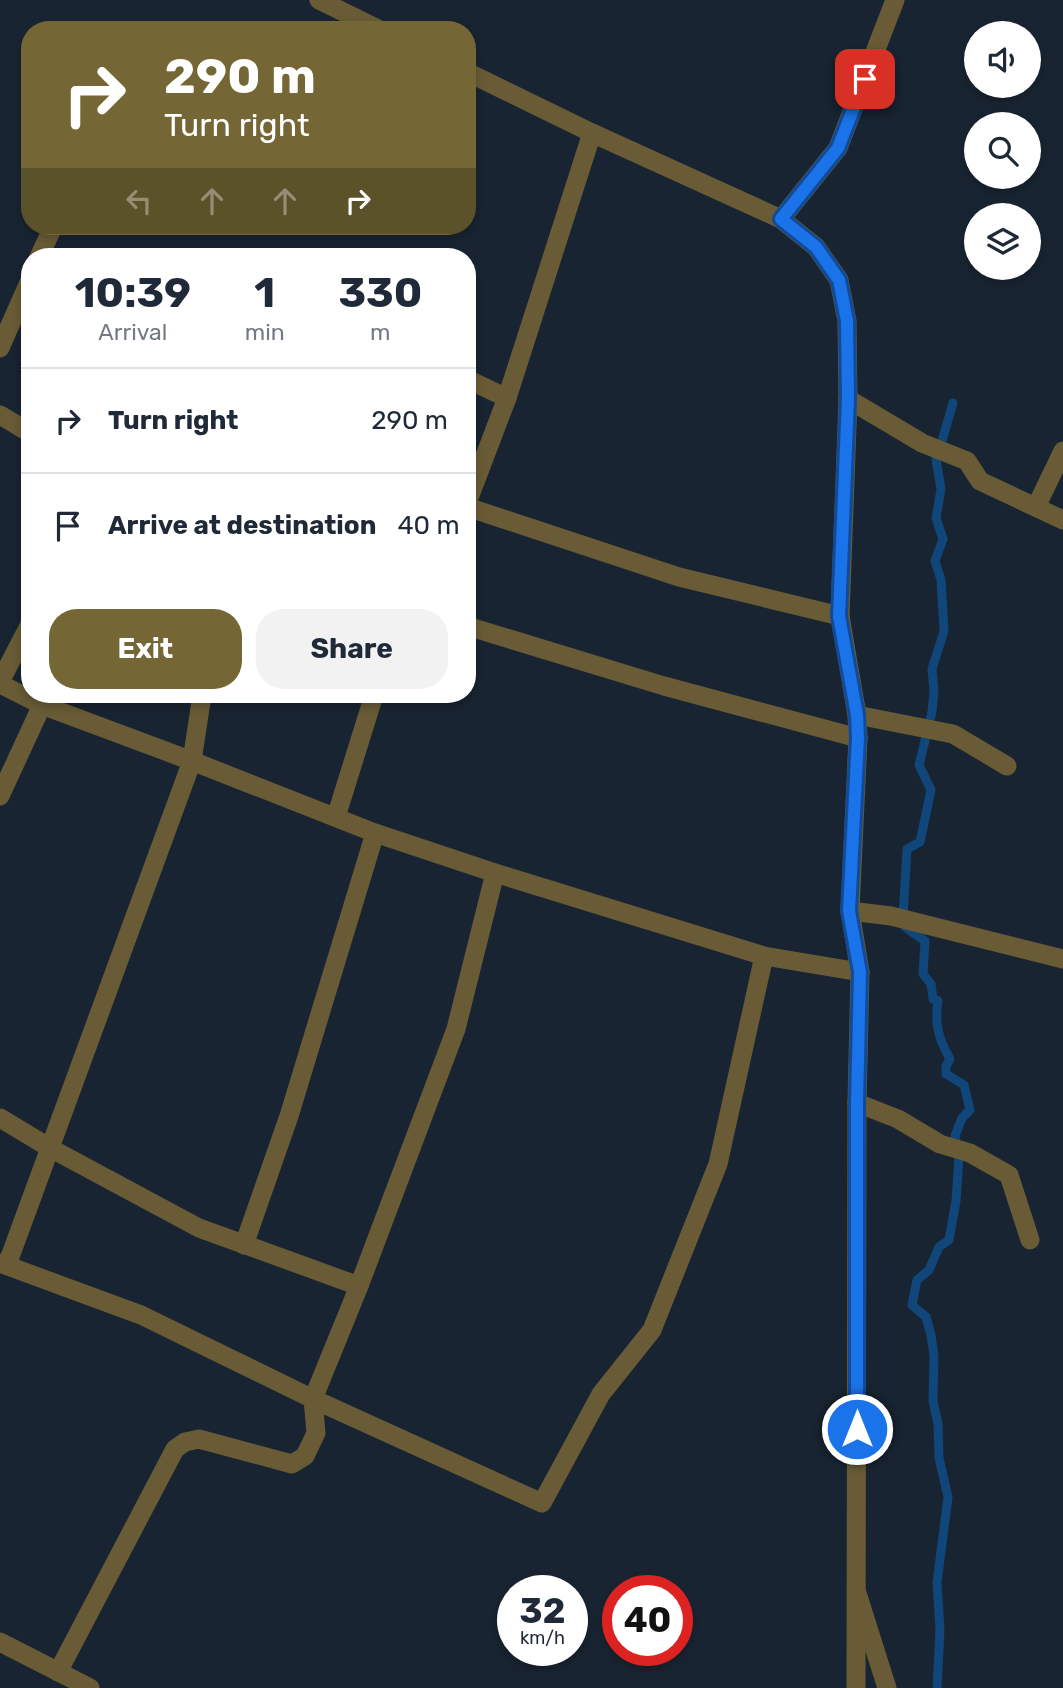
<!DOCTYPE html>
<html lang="en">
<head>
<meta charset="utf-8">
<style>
  :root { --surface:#fff; --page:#f2f2f3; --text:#1f2937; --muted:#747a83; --line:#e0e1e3; --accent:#746735 }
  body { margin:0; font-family:Rubik,sans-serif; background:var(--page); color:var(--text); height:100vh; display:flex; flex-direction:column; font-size:26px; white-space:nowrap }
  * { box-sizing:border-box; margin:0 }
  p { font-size:23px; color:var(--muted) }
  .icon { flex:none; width:38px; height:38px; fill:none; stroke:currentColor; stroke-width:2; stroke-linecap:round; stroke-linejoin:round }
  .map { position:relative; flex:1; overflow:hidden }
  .drawer { position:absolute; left:21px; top:248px; width:455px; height:455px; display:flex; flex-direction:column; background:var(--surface); border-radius:28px; box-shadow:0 4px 10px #0003 }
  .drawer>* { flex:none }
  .banner { position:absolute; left:21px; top:21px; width:455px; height:214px; border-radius:28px; box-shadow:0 4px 10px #0003; background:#746735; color:#fff; overflow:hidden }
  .fabs { position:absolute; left:964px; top:21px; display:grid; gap:14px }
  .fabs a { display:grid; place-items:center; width:77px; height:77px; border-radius:50%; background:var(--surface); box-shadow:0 4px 10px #0003; font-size:35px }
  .speed { position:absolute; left:497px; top:1575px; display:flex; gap:14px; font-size:35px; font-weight:700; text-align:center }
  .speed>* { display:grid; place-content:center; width:91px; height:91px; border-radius:50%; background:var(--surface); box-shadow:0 4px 10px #0003; line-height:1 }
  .speed small { font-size:18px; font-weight:400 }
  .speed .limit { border:10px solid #d22; background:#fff; color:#111 }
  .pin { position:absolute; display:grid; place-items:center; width:60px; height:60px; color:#fff; margin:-30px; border-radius:14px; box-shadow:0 4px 10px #0006 }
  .me { position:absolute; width:77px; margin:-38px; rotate:0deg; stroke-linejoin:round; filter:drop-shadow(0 0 5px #0008) }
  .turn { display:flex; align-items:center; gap:24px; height:147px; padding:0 28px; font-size:32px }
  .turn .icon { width:91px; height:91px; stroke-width:2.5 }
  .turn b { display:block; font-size:49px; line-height:60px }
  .lanes { display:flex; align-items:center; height:66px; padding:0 28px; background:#0003; justify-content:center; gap:35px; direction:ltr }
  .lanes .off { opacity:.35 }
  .eta { display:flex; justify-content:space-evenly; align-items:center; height:119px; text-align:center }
  .eta b { font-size:42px; font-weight:700; line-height:49px }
  .primary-button { display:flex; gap:14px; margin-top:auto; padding:14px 28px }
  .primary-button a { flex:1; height:80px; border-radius:28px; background:var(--accent); color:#fff; font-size:28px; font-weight:700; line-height:80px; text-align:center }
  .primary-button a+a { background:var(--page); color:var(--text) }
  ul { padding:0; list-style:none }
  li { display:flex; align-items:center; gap:21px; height:105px; padding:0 28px; border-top:2px solid var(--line) }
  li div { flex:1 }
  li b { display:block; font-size:26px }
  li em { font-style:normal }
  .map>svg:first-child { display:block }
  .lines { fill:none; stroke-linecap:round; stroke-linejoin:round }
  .stream { stroke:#104679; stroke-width:9 }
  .minor { stroke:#685b35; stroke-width:19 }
  .tertiary { stroke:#685b35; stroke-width:19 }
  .route-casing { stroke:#114b97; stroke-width:18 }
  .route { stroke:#1a73e8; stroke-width:12 }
</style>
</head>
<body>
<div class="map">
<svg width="1063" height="1688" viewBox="0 0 1063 1688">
  <rect width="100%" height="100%" fill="#182431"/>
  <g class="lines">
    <g class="stream">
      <path d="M942 441 953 403"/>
      <path d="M936 459 941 489 936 518 943 539 935 561 941 580 944 631 932 669 934 691 932 712 919 765 931 790 920 842 907 849 903 917 905 927 925 941 923 974 931 984 933 999 938 1001C934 1023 939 1040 950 1059L946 1066V1074L964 1085 970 1110 962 1118 955 1136 959 1157 956 1201 949 1240 939 1247 929 1270 917 1280 912 1305 926 1317 931 1335 934 1356 933 1401 938 1424 939 1458 948 1497 937 1583 940 1630 937 1688"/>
    </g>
    <g class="minor">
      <path d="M781 219 838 148 895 0"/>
      <path d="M39 257 53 227"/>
      <path d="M0 348 30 280"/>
      <path d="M467 379 507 398"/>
      <path d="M848 399 922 443 967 461 980 481 1063 520"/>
      <path d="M0 415 30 433"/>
      <path d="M467 503 507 398 592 133"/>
      <path d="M467 507 679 577 840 616"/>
      <path d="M1036 507 1063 451"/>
      <path d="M467 626 664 686 858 738"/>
      <path d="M0 682 30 624"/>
      <path d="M0 684 42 705"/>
      <path d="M857 715 953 734 1007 766"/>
      <path d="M0 796 42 705 192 761 375 833 495 873 764 956 860 972"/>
      <path d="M336 817 374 695"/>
      <path d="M850 911 891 916 1063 959"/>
      <path d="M857 1103 898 1119 940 1144 970 1153 1009 1175 1030 1240"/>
      <path d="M0 1118 50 1148 199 1228 359 1286"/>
      <path d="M244 1245 289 1116 375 833"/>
      <path d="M0 1263 141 1315 313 1399 542 1503 601 1394 652 1330 718 1164 764 956"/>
      <path d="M7 1265 192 761 202 695"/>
      <path d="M857 1593 887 1688"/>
      <path d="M58 1672 175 1449 185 1442 199 1439 292 1464 305 1456 316 1433 313 1399 359 1286 456 1029 495 873"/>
    </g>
    <g class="tertiary">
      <path d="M319 0 380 30"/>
      <path d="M467 72 592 133 781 219 816 247 839 280 847 321 848 399 840 616 857 715 858 738 850 911 860 972 857 1103 856 1688"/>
      <path d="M0 1642 90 1688"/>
    </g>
  </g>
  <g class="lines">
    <g class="route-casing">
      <path id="route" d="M857 1429V1103L860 972 849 911 858 738 857 715 839 616 848 399 847 321 839 280 816 247 781 219 838 148 865 79"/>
    </g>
    <use href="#route" class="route"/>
  </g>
</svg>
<div class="fabs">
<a><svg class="icon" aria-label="sound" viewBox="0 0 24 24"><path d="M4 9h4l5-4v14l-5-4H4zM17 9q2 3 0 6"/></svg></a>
<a><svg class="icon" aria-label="search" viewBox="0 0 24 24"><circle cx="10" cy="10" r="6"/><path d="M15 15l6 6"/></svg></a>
<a><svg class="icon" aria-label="layers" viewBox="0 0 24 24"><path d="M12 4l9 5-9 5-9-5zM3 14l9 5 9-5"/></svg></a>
</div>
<div class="speed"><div>32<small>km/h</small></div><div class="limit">40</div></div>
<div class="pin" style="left:865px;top:79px;background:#d93025"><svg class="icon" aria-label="arrive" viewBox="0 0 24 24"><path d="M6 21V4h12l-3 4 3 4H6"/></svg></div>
<svg class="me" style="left:857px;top:1429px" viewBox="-20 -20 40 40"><circle r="17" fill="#1a73e8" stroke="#fff" stroke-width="3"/><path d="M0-11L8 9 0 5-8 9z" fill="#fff"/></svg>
<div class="banner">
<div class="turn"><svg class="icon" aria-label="right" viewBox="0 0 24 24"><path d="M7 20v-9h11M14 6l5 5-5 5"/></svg><div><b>290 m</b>Turn right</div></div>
<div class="lanes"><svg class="icon off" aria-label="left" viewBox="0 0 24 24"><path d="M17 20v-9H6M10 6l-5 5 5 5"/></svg><svg class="icon off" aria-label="ahead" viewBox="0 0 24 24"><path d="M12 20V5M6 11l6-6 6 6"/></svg><svg class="icon off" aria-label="ahead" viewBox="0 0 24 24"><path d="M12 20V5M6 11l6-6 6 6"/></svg><svg class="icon" aria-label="right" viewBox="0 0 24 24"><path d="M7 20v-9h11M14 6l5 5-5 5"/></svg></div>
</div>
<section class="drawer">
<div class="eta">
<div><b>10:39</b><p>Arrival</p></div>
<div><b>1</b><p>min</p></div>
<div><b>330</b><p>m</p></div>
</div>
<ul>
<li><svg class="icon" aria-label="right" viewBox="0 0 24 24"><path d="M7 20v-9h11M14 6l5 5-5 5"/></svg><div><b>Turn right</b></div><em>290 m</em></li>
<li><svg class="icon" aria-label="arrive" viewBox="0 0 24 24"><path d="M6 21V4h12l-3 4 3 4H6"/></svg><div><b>Arrive at destination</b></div><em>40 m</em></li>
</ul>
<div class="primary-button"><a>Exit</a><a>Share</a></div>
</section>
</div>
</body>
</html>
